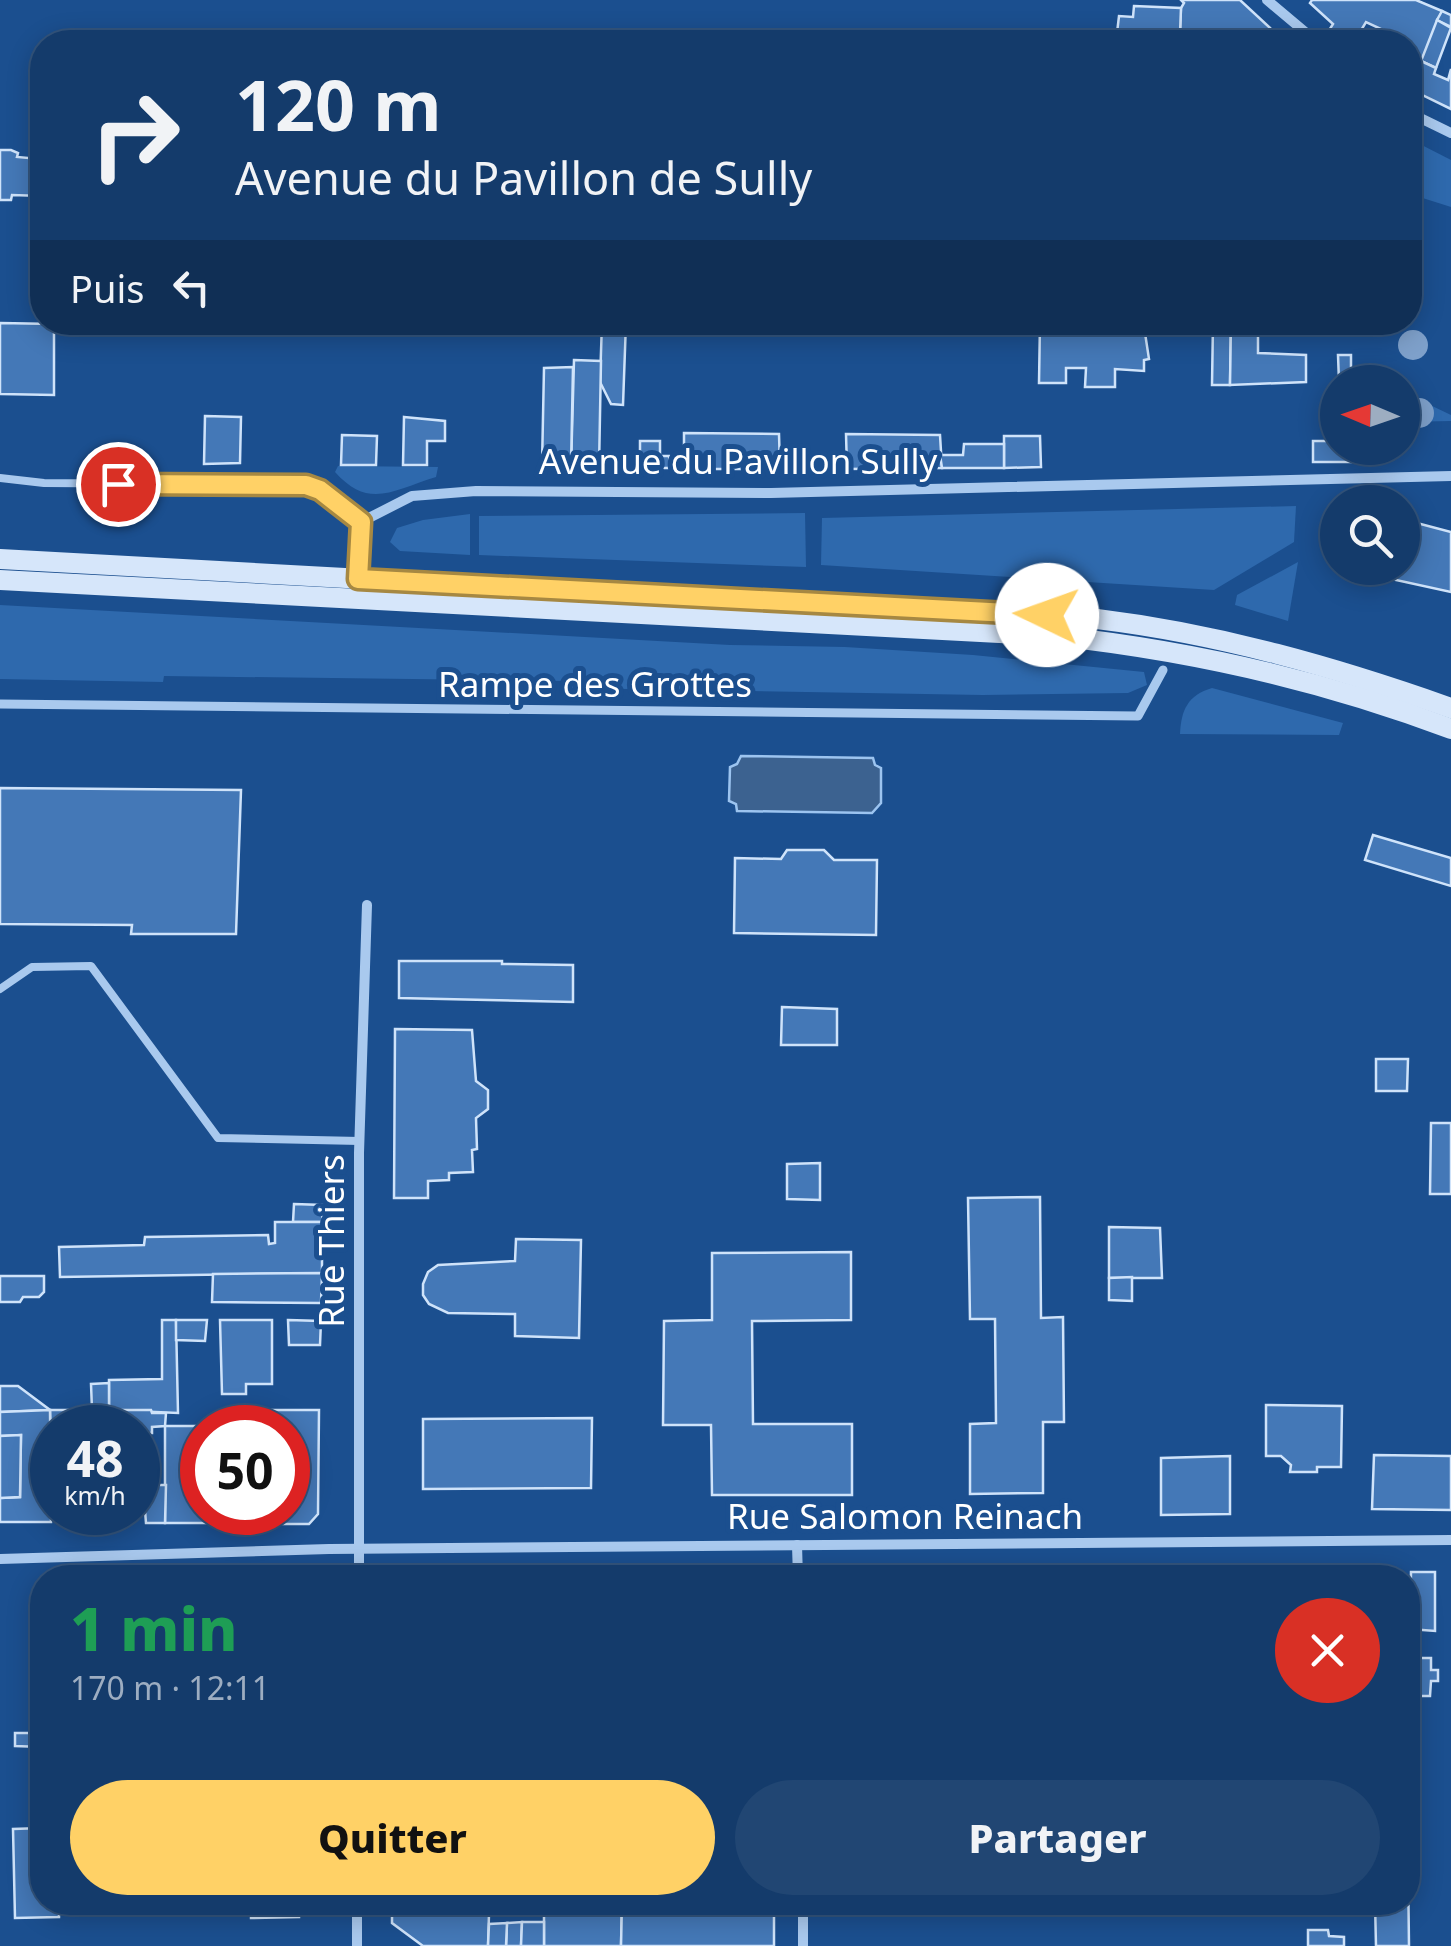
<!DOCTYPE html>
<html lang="fr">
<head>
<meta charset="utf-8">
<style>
  :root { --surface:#143b6b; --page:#214673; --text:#f1f3f6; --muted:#9dadc1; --line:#33557e; --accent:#ffd166 }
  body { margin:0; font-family:"Noto Sans",sans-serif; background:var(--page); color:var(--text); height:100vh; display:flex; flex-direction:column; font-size:38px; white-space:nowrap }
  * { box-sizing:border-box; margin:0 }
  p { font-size:32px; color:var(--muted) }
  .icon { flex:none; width:55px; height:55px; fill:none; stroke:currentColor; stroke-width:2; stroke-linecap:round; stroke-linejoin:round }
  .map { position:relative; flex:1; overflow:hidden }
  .side { position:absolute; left:30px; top:1565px; width:1390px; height:350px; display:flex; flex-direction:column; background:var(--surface); border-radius:40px; box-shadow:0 5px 25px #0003,0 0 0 2px var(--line) }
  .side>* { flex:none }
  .top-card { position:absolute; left:30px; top:30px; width:1392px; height:305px; border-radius:40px; box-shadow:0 5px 25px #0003,0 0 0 2px var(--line); background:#143b6b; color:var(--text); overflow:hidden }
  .needle { width:65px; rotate:272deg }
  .controls { position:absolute; left:1320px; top:365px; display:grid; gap:20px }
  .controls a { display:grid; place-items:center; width:100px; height:100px; border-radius:50%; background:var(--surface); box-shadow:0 5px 25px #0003,0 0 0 2px var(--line); font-size:50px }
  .speed { position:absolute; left:30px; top:1405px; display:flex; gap:20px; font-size:50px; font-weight:700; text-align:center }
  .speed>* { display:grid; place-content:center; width:130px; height:130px; border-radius:50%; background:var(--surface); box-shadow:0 5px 25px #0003,0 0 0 2px var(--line); line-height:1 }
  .speed small { font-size:25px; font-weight:400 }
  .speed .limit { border:15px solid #d22; background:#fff; color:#111 }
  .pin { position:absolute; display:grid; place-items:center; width:85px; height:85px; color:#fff; margin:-42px; border:5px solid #fff; border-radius:50%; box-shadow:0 2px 10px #0007 }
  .me { position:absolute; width:110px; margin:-55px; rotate:273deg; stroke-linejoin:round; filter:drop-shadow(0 0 8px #0008) }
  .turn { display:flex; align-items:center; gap:35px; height:210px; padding:0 40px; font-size:45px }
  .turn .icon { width:130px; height:130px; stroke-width:2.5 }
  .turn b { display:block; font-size:70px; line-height:85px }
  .then { display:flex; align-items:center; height:95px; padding:0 40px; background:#0003; gap:20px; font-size:38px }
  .round { display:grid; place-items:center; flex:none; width:105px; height:105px; border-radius:52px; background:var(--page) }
  .overview { display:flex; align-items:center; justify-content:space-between; height:170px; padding:0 40px }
  h1 { font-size:60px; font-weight:800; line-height:75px; color:#1e9e55 }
  .cta { display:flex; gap:20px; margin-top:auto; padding:20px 40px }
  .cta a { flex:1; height:115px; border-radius:60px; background:var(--accent); color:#111; font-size:40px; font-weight:800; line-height:115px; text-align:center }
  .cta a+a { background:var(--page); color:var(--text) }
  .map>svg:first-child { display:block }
  .green { fill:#2e69ad }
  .water { fill:#3c6290; stroke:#9cc4f0; stroke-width:2.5 }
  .building { fill:#4478b7; stroke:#cfe3fa; stroke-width:2.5 }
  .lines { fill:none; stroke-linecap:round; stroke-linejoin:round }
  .service { stroke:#a9c9ee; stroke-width:8 }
  .pedestrian { stroke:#a9c9ee; stroke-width:9 }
  .minor { stroke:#a9c9ee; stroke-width:10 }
  .secondary { stroke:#d6e6fa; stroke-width:20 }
  .tree { fill:#7ea0ca }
  .route-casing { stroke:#a68842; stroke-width:25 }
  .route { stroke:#ffd166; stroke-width:18 }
  .labels { text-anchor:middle; stroke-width:10; stroke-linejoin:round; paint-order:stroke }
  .street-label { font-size:35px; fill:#fff; stroke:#1b4f8f }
</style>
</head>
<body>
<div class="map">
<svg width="1451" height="1946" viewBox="0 0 1451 1946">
  <rect width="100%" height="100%" fill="#1b4f8f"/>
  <g class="green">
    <path d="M1410 139 1451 160V207L1410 194Z"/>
    <path d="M1402 404H1428L1451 415V421L1403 422Z"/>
    <path d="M338 466 438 467 436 477C393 490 369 510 335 472Z"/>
    <path d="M1296 506 1294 542 1214 590 821 565 822 518Z"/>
    <path d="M805 513 806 567 479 555V516Z"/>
    <path d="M470 514V555L400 551 390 542 397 528 423 520Z"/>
    <path d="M1298 562 1288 621 1235 605 1237 595Z"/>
    <path d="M0 605 730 645 845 647 973 655 1144 672 1147 685 1128 693 983 695 569 688V681L164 676 163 682 0 679Z"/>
    <path d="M1212 688 1343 723 1339 735 1180 734C1181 710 1188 695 1212 688Z"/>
  </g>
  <path class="water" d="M741 756 873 758 875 765 881 768V803L872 813 737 811 736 804 729 801 730 767 737 764Z"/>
  <g class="building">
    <path d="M1181 0H1240L1283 40 1252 42 1224 33H1180L1181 8 1184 3Z"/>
    <path d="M1312 0H1416L1442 11 1410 89V42H1404L1405 40 1366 22 1354 42H1344L1328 32 1333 24 1310 3Z"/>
    <path d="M1134 6 1181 8 1180 33H1117L1119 16 1133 17Z"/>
    <path d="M1442 11 1451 15V27L1437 20Z"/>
    <path d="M1437 20 1451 28 1436 68 1421 61Z"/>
    <path d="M1421 61 1436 68 1434 74 1448 80 1451 69V109L1410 89Z"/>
    <path d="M0 150H11L18 153 17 157 39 159 42 156V196L12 195 11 200H0Z"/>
    <path d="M602 322H626L623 405 611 404 600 382Z"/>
    <path d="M1040 322H1077V332L1145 333 1149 359 1144 360V371L1115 369V387H1085L1086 368H1066V383H1039Z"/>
    <path d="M1213 322H1231L1230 385H1212Z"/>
    <path d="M1231 322 1258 325V353L1306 355V382L1230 385Z"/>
    <path d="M0 323 54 324V395L0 394Z"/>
    <path d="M1338 355H1351V382H1339Z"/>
    <path d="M574 360 601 361 599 468 571 467Z"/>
    <path d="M573 367 571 467 542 466 544 368Z"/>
    <path d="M205 416 241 417 240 463 204 464Z"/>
    <path d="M404 417 445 421V441H427V465H403Z"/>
    <path d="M684 433 779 434 780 469H684Z"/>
    <path d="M846 434 940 435 942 468 847 469Z"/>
    <path d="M342 435 377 436 376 465H341Z"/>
    <path d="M1004 436H1040L1041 467 1004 468Z"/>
    <rect x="640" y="441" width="20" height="27"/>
    <path d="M1313 441H1338V448H1351V462H1313Z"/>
    <path d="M964 444H1004V468H942L940 455H963Z"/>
    <path d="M660 456H669L670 468H660Z"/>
    <path d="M1372 498 1371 502H1346V499Z"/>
    <path d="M1413 522 1451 532V592L1355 571 1353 580 1347 579 1346 568H1402V539L1407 540Z"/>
    <path d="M0 788 241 790 236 934H131L132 925 0 924Z"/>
    <path d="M1373 835 1451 858V886L1365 860Z"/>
    <path d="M787 850H824L834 860H877L876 935 734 933 735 858 781 859Z"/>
    <path d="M399 961H502V964L573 965V1002L399 998Z"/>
    <path d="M782 1007 837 1009V1045H781Z"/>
    <path d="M395 1029 472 1030 476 1081 488 1090V1109L476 1118 477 1149 472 1150 473 1172 449 1173V1180L428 1181V1198H394Z"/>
    <path d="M1376 1059H1408L1407 1091H1376Z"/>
    <path d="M1431 1123H1451V1194H1430Z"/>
    <path d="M820 1163V1200L787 1199V1164Z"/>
    <path d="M1040 1197 1041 1318 1063 1317 1064 1422H1043V1493L970 1494V1424L996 1423 995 1319H970L968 1198Z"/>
    <path d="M294 1204 323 1205 322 1222H293Z"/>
    <path d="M275 1222H322V1273L60 1277 59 1247 144 1245 145 1237 268 1235 269 1244 275 1243Z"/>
    <path d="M1109 1227 1160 1228 1162 1278H1109Z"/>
    <path d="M516 1239 581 1240 579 1338 515 1336V1314L448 1313 429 1304 423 1295V1284L428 1272 438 1265 515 1261Z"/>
    <path d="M851 1252V1320L752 1321 753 1424H852V1495H712L711 1425H663L664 1321 712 1320V1253Z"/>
    <path d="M322 1273 321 1303 212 1302 213 1274Z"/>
    <path d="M0 1276H44V1292L39 1297H23L20 1302H0Z"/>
    <path d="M1132 1277V1301L1109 1300V1278Z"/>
    <path d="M162 1320H176L178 1413 109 1410V1380L162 1379Z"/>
    <path d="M176 1320H207L205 1341 176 1340Z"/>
    <path d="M220 1320H272V1384H246V1394H222Z"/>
    <path d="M288 1320 321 1321 320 1345H289Z"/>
    <path d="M109 1383V1410H92L91 1384Z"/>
    <path d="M0 1386H18L50 1410 0 1412Z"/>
    <path d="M1266 1405 1342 1406 1341 1467H1317V1472H1290L1291 1465 1281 1456H1266Z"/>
    <path d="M50 1410H151L152 1413H166L165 1426 152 1427V1433H138V1428H52L51 1443Z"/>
    <path d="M50 1410 51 1522H0V1498L20 1497 21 1435 0 1436V1412Z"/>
    <path d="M261 1410H319L318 1514 309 1524H262V1512H288V1428H262Z"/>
    <path d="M592 1418 591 1488 423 1489V1419Z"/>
    <path d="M165 1426H213L202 1428V1512H212V1523H165Z"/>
    <path d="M21 1435 20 1497 0 1498V1436Z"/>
    <path d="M1374 1455 1451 1456V1510L1372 1509Z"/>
    <path d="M1230 1456V1514L1161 1515V1458Z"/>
    <path d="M143 1485H166L165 1523H146Z"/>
    <path d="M75 1512H93L92 1522H75Z"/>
    <path d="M1411 1572H1435V1631L1410 1629Z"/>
    <path d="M1410 1658H1431V1670H1438V1681H1431L1430 1696H1410Z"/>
    <path d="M15 1733H42V1747L15 1746Z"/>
    <path d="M42 1828V1902H298L299 1917 251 1918V1910L59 1914V1917L15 1918 13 1829Z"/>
    <path d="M1408 1864 1409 1946H1376L1375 1902H1408Z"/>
    <path d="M392 1902H476L489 1914 488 1946H423L392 1923Z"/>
    <path d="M544 1902H622L621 1946H544Z"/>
    <path d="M622 1902H774V1946H621Z"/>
    <path d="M522 1922 521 1946H506L507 1923Z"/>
    <path d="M522 1922H544V1946H521Z"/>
    <path d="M507 1923 506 1946H488L489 1924Z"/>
    <path d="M1308 1930H1328L1329 1936 1344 1937V1946H1308Z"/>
  </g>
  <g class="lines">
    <g class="service">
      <path d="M0 478 44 483 306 485 320 490 361 522"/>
      <path d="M0 989 32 967 91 966 218 1138 360 1141"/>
    </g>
    <path class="pedestrian" d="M0 704 1138 716 1163 670"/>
    <g class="minor">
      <path d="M1267 0 1317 42"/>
      <path d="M1410 113 1451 133"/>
      <path d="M358 579 361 522 412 496 476 491 771 493 1451 476"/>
      <path d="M797 1545 798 1578"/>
      <path d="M0 1559 329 1549 1451 1540"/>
      <path d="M359 1578V1153L367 905"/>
      <path d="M803 1902V1946"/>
      <path d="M357 1946V1902"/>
    </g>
    <g class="secondary">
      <path d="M0 559 1097 619C1220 634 1335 667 1451 708"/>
      <path d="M0 580 1056 636C1193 651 1322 680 1451 729"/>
    </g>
  </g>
  <g class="tree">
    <circle cx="1413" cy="345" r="15"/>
    <circle cx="1419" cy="413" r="15"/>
  </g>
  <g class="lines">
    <g class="route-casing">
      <path id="route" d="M118 484 306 485 320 490 361 522 358 579 1047 615"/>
    </g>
    <use href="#route" class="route"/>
  </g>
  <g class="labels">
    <g class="street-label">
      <text x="738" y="474">Avenue du Pavillon Sully</text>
      <text x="595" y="697">Rampe des Grottes</text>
      <text transform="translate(332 1241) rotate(-90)" y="12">Rue Thiers</text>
      <text x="905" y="1529">Rue Salomon Reinach</text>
    </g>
  </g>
</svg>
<div class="controls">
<a><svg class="needle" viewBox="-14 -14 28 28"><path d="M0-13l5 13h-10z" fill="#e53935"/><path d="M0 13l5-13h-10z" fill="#9dadc1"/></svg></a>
<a><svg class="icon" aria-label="search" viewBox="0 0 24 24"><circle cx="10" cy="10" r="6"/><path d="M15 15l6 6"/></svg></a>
</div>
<div class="speed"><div>48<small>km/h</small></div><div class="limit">50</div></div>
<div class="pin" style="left:118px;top:484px;background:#d93025"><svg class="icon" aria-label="arrive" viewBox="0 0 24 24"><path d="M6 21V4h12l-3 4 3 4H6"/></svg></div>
<svg class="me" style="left:1047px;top:615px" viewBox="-20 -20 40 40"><circle r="19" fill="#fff"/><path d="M0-13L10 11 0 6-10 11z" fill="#ffd166"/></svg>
<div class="top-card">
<div class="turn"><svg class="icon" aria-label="right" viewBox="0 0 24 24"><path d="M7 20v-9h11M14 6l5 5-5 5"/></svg><div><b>120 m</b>Avenue du Pavillon de Sully</div></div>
<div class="then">Puis<svg class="icon" aria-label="left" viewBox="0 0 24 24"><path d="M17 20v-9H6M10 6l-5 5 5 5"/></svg></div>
</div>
<section class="side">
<div class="overview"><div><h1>1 min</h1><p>170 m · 12:11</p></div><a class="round" style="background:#d93025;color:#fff"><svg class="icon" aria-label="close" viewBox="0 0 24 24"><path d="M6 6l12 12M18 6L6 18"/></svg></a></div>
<div class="cta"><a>Quitter</a><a>Partager</a></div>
</section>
</div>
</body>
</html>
